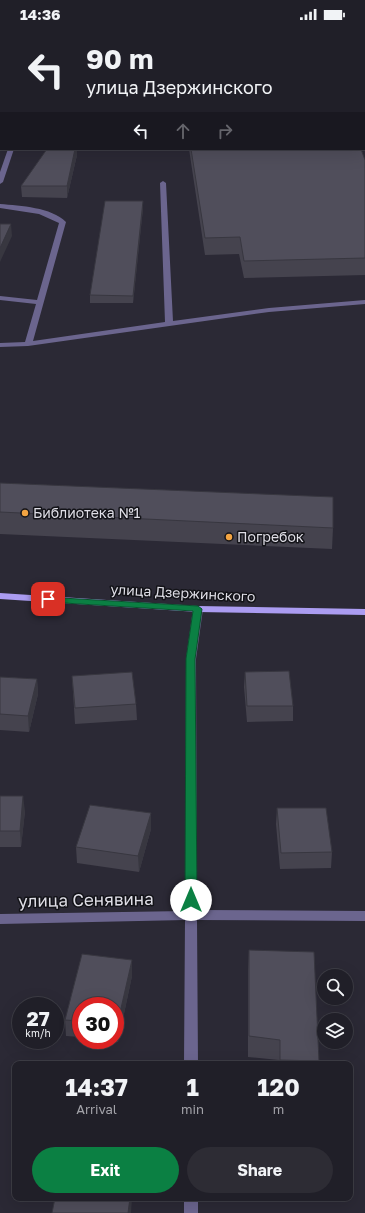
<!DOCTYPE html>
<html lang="en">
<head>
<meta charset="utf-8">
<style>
  :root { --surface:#201f28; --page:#2d2c34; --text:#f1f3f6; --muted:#a2a2a8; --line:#3d3d45; --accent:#0b8043 }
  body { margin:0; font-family:"Golos Text",sans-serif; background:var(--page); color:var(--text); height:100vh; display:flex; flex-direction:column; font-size:15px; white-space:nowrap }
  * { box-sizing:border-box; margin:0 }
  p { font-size:13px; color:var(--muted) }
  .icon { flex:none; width:22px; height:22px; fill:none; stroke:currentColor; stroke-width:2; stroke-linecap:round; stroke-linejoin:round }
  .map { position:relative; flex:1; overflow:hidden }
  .panel { position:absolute; left:12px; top:1033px; width:341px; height:140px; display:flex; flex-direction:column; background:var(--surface); border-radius:8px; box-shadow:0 4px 16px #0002,0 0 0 1px var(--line) }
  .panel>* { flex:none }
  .guide { position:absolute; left:0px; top:0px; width:365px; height:122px; box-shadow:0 4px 16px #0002,0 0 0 1px var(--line); background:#201f28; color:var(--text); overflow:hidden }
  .tools { position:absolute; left:317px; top:941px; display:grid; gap:8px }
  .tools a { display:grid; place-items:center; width:36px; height:36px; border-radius:50%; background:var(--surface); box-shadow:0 4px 16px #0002,0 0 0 1px var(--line); font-size:20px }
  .speed { position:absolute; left:12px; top:969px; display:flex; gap:8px; font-size:20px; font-weight:700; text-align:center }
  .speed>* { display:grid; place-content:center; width:52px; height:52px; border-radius:50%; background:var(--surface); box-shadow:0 4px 16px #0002,0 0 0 1px var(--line); line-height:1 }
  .speed small { font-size:10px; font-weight:400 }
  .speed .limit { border:6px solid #d22; background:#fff; color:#111 }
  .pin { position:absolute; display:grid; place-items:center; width:34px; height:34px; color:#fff; margin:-17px; border-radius:8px; box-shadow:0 2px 6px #0006 }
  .me { position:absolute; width:44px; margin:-22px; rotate:0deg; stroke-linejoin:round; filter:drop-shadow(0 0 3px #0008) }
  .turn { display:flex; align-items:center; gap:14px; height:84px; padding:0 20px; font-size:18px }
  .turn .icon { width:52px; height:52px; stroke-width:2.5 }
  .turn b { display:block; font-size:28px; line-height:34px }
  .lanes { display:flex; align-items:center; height:38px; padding:0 20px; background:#0003; justify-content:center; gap:20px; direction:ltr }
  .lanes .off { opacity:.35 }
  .eta { display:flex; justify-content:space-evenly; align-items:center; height:68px; text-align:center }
  .eta b { font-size:24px; font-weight:700; line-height:28px }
  .action { display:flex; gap:8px; margin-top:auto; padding:8px 20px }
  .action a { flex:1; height:46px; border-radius:24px; background:var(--accent); color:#fff; font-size:16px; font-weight:700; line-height:46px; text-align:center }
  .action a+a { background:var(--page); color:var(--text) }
  .status { display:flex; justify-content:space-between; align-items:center; height:28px; padding:0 20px; background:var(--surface); direction:ltr }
  .status svg { height:11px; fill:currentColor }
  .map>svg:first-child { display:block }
  .water { fill:#1f0c00 }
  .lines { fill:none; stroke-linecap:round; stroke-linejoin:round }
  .minor { fill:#6b658e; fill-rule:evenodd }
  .major { fill:#ab9cf1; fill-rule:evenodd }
  .wall { fill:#45434e }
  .shaded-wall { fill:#383740 }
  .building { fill:#504e5b; stroke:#383740 }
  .route { fill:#0b8043; stroke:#07532c }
  .poi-dot { fill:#f3a442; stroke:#131318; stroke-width:1.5 }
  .labels { text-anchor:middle; stroke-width:3; stroke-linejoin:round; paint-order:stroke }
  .poi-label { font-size:14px; fill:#dfdee6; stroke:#131318; text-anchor:start }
  .street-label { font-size:14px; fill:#dfdee6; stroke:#131318 }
  .near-street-label { font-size:17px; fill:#dfdee6; stroke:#131318 }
</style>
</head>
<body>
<div class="status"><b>14:36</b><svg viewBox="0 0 49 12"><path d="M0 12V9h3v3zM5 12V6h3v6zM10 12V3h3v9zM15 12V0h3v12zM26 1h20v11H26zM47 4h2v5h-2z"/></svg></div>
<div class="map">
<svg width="365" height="1185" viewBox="0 0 365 1185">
  <rect width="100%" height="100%" fill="#2b2935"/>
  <path class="water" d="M0 0H365V60L364 1H1L0 77Z"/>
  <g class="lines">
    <g class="minor">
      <rect x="364" y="76" width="1" height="4"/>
      <path d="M8 121H14L3 154 0 156V144Z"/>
      <path d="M163 153 166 155 173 293 269 280 365 272V276L269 284 28 318 0 319V315L25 314 36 276 0 272V268L37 272 59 195 39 186 0 180V176C21 178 51 179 66 194L33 313 165 294 160 155Z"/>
      <path d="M198 578 203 581 196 631 197 882 365 883V893L197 892 198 1036H184L185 892 0 896V886L185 883 186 631 193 581Z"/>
      <rect x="184" y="1170" width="14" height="15"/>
    </g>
    <path class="major" d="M0 565 198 578 365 581V587L198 584 0 571Z"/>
  </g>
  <g class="wall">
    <path d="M189 121H361L365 132V247L244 250 239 226 205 227Z"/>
    <path d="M77 127 67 170 22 169 21 158Z"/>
    <path d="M143 180 133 275H90V267Z"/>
    <path d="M0 455 333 500 332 521 0 506Z"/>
    <path d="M245 644 293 678V693L247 694 244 659Z"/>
    <path d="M72 648 136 676 137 692 75 696Z"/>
    <path d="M0 649 37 651 38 666 29 704 0 702Z"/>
    <path d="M0 768 25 783 21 819H0Z"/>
    <path d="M277 780 332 824 331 840 280 841 276 796Z"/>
    <path d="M151 785V801L139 844 77 835 76 819Z"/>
    <path d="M249 922 319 1033V1036H279V1032L248 1029V942Z"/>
    <path d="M132 932V948L118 1014 103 1012H115V978H81V1009L66 1008 65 992Z"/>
  </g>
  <g class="shaded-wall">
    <path d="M75 121H77V127L67 170V158Z"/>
    <path d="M143 173V180L133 275V268Z"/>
    <path d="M11 196 12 208 0 234V220Z"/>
    <path d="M37 651 38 666 29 704 28 688Z"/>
    <path d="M23 768 25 783 21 819 20 803Z"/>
    <path d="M151 785V801L139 844 138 828Z"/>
    <path d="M132 932V948L118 1014 117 998Z"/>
    <path d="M130 1170H132L131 1185H128Z"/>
  </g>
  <g class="building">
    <path d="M47 121H75L67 158H21Z"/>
    <path d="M191 121H361L365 132V230L244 233 240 209 205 210Z"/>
    <path d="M105 173H143L133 268 90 267Z"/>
    <path d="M0 196H11L0 220Z"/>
    <path d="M0 455 333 469V500L0 484Z"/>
    <path d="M289 643 293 678H247L245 644Z"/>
    <path d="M132 644 136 676 75 680 72 648Z"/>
    <path d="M0 649 37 651 28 688 0 686Z"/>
    <path d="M0 768H23L20 803H0Z"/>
    <path d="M90 777 151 785 138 828 76 819Z"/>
    <path d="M277 780H326L332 824 281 825Z"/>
    <path d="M249 922 314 924 319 1033 280 1032V1012L249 1008Z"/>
    <path d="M82 926 132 932 117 998 115 997V978H81V993L65 992Z"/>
    <path d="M55 1170H130L128 1185H52Z"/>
  </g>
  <path class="route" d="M45 569 198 578 202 581 195 631 197 872 195 875 191 876 185 872 186 631 193 583 48 574 43 571Z"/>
  <g class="poi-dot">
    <circle cx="25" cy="485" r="4"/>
    <circle cx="229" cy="509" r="4"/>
  </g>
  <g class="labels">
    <g class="poi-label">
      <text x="33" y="490">Библиотека №1</text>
      <text x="237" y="514">Погребок</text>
    </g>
    <g class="street-label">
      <text transform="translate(183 565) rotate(3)" y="5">улица Дзержинского</text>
    </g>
    <g class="near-street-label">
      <text transform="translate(86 872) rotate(-1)" y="6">улица Сенявина</text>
    </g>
  </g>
</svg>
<div class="tools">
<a><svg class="icon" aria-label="search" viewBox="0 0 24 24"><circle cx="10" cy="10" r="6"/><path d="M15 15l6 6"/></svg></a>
<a><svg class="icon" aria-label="layers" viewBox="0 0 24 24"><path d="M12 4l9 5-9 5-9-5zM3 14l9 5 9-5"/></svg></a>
</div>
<div class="speed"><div>27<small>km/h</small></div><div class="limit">30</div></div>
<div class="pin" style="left:48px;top:571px;background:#d93025"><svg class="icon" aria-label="arrive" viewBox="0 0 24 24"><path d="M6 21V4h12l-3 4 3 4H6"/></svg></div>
<svg class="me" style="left:191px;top:872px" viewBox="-20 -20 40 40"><circle r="19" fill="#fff"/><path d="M0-13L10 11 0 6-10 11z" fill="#0b8043"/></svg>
<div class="guide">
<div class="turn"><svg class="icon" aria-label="left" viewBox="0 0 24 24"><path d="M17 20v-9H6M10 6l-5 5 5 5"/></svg><div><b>90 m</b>улица Дзержинского</div></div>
<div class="lanes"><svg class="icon" aria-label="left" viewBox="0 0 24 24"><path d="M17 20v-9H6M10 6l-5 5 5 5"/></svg><svg class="icon off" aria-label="ahead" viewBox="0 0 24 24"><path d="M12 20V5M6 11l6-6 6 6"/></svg><svg class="icon off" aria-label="right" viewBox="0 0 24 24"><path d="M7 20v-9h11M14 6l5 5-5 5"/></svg></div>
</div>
<section class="panel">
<div class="eta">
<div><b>14:37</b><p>Arrival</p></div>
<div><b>1</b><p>min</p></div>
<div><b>120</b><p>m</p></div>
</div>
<div class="action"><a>Exit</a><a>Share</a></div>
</section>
</div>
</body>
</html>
